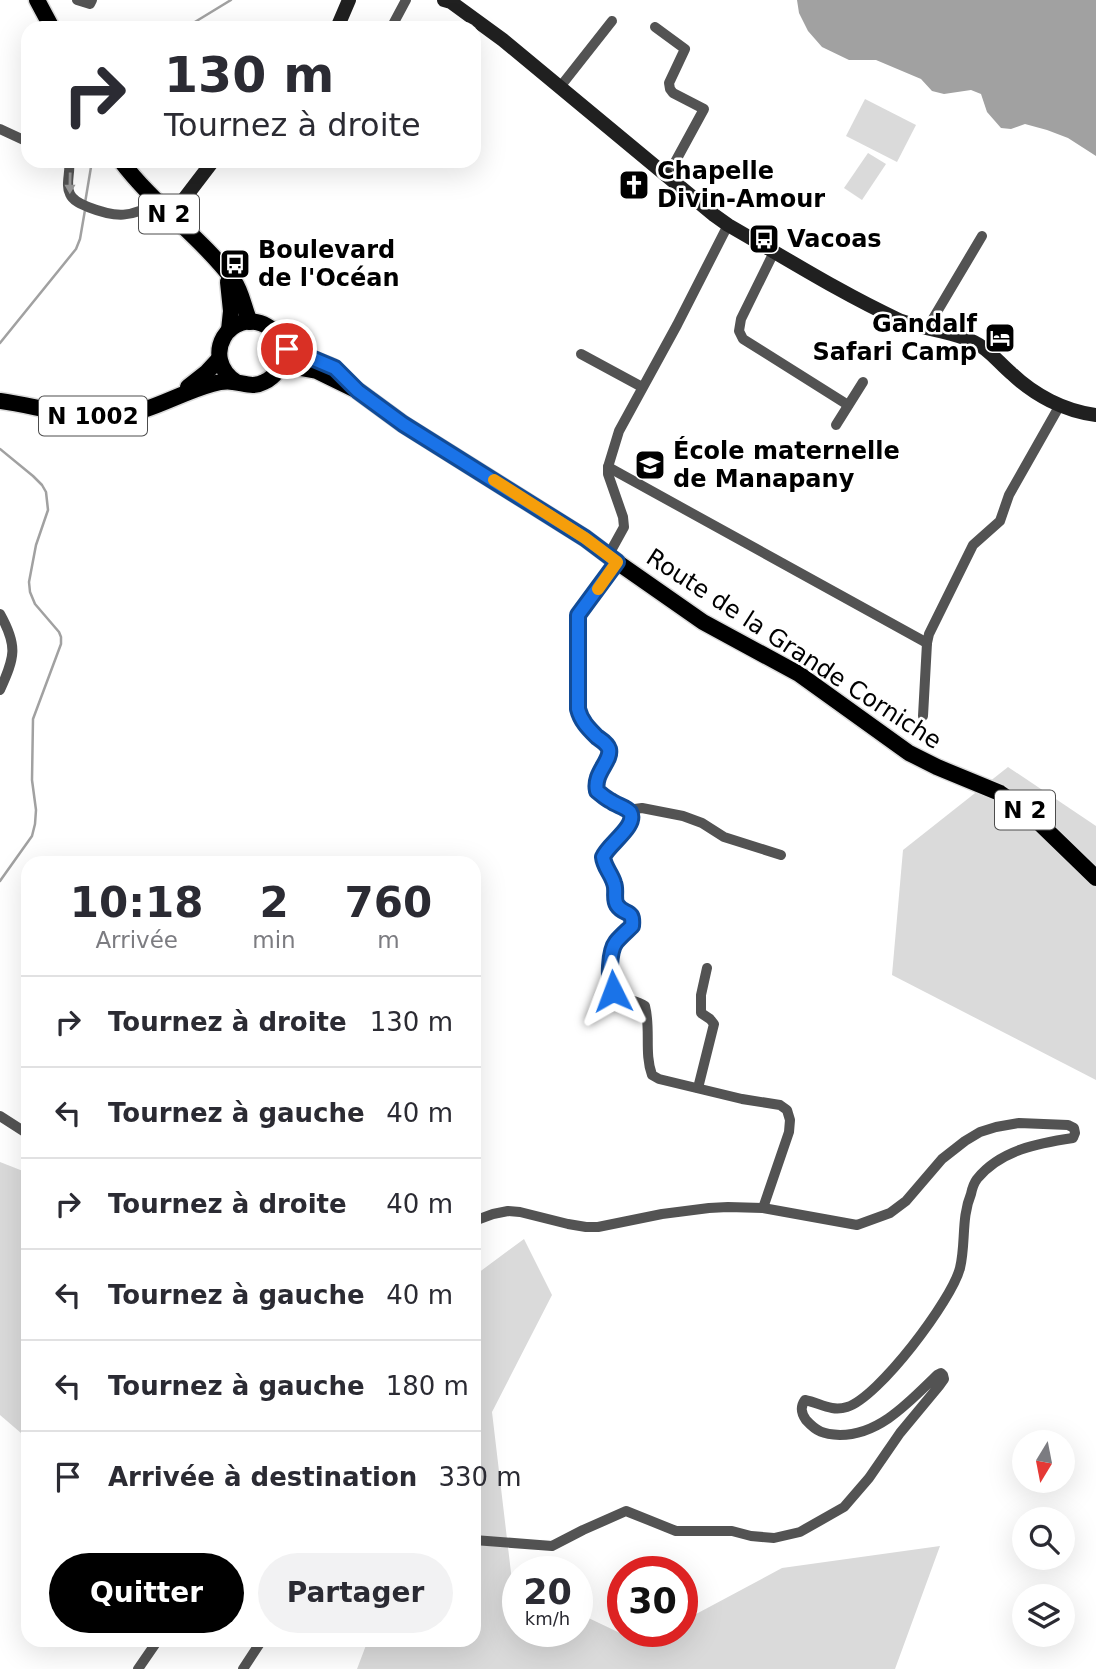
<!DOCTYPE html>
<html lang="fr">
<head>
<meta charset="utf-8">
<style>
  :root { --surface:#fff; --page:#f2f2f3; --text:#2b2b33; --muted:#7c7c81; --line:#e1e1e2; --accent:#000 }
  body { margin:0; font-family:"DejaVu Sans",sans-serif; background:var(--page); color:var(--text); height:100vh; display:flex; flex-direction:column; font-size:26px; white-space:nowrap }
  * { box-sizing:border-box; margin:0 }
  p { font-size:23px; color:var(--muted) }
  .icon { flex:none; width:38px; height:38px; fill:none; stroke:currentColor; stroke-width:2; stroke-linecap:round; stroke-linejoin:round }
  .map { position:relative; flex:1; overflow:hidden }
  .side { position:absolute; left:21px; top:856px; width:460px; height:791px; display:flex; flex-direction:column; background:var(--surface); border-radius:21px; box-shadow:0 7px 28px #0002 }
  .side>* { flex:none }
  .top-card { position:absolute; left:21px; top:21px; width:460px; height:147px; border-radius:21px; box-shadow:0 7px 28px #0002; background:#fff; color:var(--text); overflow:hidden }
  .needle { width:46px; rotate:190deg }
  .tools { position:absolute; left:1012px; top:1430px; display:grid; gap:14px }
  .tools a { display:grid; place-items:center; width:63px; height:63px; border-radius:50%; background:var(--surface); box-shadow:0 7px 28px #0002; font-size:35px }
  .speed { position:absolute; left:502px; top:1556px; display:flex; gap:14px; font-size:35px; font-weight:700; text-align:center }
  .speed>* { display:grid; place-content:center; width:91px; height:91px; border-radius:50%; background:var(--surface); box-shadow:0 7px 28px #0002; line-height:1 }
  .speed small { font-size:18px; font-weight:400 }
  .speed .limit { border:10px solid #d22; background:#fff; color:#111 }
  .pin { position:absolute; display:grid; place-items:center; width:60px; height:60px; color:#fff; margin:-30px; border:4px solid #fff; border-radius:50%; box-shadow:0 2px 7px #0007 }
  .me { position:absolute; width:77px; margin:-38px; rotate:357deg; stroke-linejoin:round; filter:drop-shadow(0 0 5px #0008) }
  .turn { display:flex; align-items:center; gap:24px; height:147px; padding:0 28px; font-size:32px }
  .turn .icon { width:91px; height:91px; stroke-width:2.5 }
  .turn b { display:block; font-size:49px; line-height:60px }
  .eta { display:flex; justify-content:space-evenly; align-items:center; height:119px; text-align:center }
  .eta b { font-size:42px; font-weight:700; line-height:49px }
  .action { display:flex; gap:14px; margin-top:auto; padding:14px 28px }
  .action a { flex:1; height:80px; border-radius:42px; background:var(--accent); color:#fff; font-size:28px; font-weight:700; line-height:80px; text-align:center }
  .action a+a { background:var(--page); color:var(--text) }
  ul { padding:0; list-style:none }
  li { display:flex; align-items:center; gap:21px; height:91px; padding:0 28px; border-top:2px solid var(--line) }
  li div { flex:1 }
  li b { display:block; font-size:26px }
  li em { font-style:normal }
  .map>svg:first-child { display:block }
  .green { fill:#dadada }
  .water { fill:#a1a1a1 }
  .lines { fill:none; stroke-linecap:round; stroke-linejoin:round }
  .stream { stroke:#a1a1a1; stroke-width:2.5 }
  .primary-casing { stroke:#dbdbdb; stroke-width:19 }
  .street { stroke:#535353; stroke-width:10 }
  .secondary { stroke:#202020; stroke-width:14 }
  .primary { stroke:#000; stroke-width:16 }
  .oneway { fill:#989898 }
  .route-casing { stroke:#114b97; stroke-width:18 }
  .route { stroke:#1a73e8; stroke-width:12 }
  .slow { stroke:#f59e0b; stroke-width:12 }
  .labels { text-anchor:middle; stroke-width:5; stroke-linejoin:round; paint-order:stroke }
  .shield { fill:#fff; stroke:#4c4c4c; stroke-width:2 }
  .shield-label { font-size:23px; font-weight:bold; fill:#000 }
  .poi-label { font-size:24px; font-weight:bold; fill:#000; stroke:#fff; text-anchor:start }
  .street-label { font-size:24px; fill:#000; stroke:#fff }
</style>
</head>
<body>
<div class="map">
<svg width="1096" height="1669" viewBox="0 0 1096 1669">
  <rect width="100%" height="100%" fill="#fff"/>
  <g class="green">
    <path d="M865 99 916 125 897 162 846 136Z"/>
    <path d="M868 153 886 164 862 200 844 188Z"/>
    <path d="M1008 767 1096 826V1080L892 975 903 850Z"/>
    <path d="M0 1162 28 1173V1439L0 1415Z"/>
    <path d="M524 1239 552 1295 492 1412 512 1581 518 1584V1631H578V1613L641 1643 664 1631H682L683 1621 782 1568 940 1546 895 1669H357L368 1640H474V1276Z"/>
  </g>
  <path class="water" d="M797 0H1096V156L1068 138 1047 130 1025 124 1011 129 1001 128 987 112 981 94 971 90 944 94 932 91 921 79 876 60H849L822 47 808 31 799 13Z"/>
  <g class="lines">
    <g class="stream">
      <path d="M185 28 231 0"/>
      <path d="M85 203 92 161"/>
      <path d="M0 343 76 249 80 239 85 210"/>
      <path d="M0 449 33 476 42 485 46 492 48 510 36 545 29 582 30 592 35 604 59 632 61 637V644L33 719 32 780 36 810 35 824 32 836 0 881"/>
    </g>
    <g class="primary-casing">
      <g id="primary">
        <path d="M37 0 52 28"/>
        <path d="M121 161C154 205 201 237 234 281 242 292 244 309 250 322"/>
        <path d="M228 282 231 311 229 330"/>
        <path d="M282 347 333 367"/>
        <path d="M279 368 295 367 317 371 358 391 403 424 585 538 617 562 703 622 799 674 909 753 937 767 1000 793 1029 813 1096 878"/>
        <path d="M188 387 207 372 219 359"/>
        <path d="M0 401C36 406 74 418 111 416 149 414 176 394 212 384 219 382 226 381 233 382 244 383 253 388 264 382 287 372 289 338 267 326 230 306 199 357 236 382"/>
      </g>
    </g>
    <g class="street">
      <path d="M77 0 90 4 92 0"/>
      <path d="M655 27 685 49 669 83 670 89 673 93 704 109 668 175"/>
      <path d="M391 28 406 0"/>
      <path d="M560 87 612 21"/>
      <path d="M0 129 28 142"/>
      <path d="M69 161C71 171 65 185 70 194 73 201 81 204 88 207 116 218 131 218 158 202"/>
      <path d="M774 252 741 319 739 331 743 339 848 405"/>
      <path d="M928 327 982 236"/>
      <path d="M581 354 642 387"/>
      <path d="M836 425 863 382"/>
      <path d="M608 467 927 643"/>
      <path d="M608 556 624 527 623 517 608 474V467L619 431 677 325 728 225"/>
      <path d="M617 562 578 615 579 668 578 709 584 723 607 745 609 750V755L597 779 598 791C602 795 606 799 611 801 616 805 626 807 630 812 639 826 608 844 603 857 605 869 614 877 616 888 616 894 614 900 617 905 624 916 634 908 633 926 627 931 620 936 616 942 610 950 607 985 614 992 622 1000 636 999 645 1006 651 1029 644 1053 652 1075L659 1079 742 1099 780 1105 787 1110 790 1120 789 1132 763 1208"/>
      <path d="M0 614C18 646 15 657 0 690"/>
      <path d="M923 716 927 643 929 634 973 545 1000 521 1009 495 1060 405"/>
      <path d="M628 810 642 808 683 816 702 823 724 837 781 855"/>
      <path d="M698 1088 714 1024 710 1019 701 1013V995L707 968"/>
      <path d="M0 1116 28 1134"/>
      <path d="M474 1221 493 1214 508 1211 520 1212 568 1224 586 1227H598L662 1214 709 1208 728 1207 763 1208 857 1225 890 1213 906 1201 942 1159 965 1141 980 1132 996 1127 1019 1123 1068 1125 1074 1128 1075 1133 1073 1138C1039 1143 1000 1150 977 1179 974 1183 972 1189 971 1194 961 1218 966 1243 960 1268 952 1300 878 1398 847 1407 831 1412 820 1403 805 1400 800 1407 801 1413 806 1420 817 1432 823 1434 840 1435 880 1435 910 1401 937 1375L941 1373 943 1375 944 1379 939 1386 900 1433 869 1478 844 1507 800 1532 774 1538 751 1536 732 1531H676L626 1511 583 1530 552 1546 474 1540"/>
      <path d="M138 1669 158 1640"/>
      <path d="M243 1669 262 1640"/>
    </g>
    <g class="secondary">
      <path d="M444 0 451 2 503 40 714 215 728 225C784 257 839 292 897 319 919 329 951 331 974 342 989 349 999 363 1011 373 1034 395 1064 411 1096 415"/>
      <path d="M337 28 349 0"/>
      <path d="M171 216 213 161"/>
    </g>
    <use href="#primary" class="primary"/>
  </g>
  <defs><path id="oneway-solid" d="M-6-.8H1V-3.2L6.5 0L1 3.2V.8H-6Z" transform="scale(1.75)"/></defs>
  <use class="oneway" href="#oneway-solid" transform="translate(70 183) rotate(91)"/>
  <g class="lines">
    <g class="route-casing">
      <path id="route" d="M287 349 309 357 335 368 358 391 403 424 585 538 617 562 578 615V709C581 721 588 728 597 737 601 740 607 743 609 749 612 761 593 773 597 791 602 795 606 799 611 801 616 805 626 807 630 812 638 826 608 844 603 857 604 867 611 873 614 883 617 890 613 899 617 905 624 916 634 908 632 926 627 931 621 936 616 942 609 951 608 981 613 991"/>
    </g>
    <use href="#route" class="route"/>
    <path class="slow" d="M494 480 585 538 617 562 598 589"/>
  </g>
  <defs>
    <g id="church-square" transform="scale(1.575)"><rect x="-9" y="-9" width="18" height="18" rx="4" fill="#000" stroke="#fff"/><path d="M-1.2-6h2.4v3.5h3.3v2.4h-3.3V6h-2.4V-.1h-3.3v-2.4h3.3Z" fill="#fff"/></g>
    <g id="bus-square" transform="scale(1.575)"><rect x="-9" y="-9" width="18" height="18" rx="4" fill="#000" stroke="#fff"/><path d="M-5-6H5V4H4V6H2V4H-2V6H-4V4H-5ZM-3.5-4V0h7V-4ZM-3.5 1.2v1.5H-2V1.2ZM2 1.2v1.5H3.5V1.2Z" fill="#fff"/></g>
    <g id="hotel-square" transform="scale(1.575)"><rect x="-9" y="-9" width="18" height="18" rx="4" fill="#000" stroke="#fff"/><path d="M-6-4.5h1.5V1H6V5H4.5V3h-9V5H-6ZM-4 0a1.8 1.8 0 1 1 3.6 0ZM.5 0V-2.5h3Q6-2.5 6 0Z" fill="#fff"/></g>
    <g id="school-square" transform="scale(1.575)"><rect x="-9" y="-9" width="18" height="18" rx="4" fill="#000" stroke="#fff"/><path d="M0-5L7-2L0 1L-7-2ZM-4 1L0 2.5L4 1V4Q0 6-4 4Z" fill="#fff"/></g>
  </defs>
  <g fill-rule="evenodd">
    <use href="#church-square" x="634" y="185"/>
    <use href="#bus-square" x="764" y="239"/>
    <use href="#bus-square" x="235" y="264"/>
    <use href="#hotel-square" x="1000" y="338"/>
    <use href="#school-square" x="650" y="465"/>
  </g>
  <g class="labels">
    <g class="shield">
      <rect x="139" y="194.5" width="60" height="39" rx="5"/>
      <rect x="39" y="396.5" width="108" height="39" rx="5"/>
      <rect x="995" y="790.5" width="60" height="39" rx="5"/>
    </g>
    <g class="shield-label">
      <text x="169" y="222">N 2</text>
      <text x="93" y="424">N 1002</text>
      <text x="1025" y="818">N 2</text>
    </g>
    <g class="poi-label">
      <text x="657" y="179">Chapelle<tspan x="657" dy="28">Divin-Amour</tspan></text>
      <text x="787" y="247">Vacoas</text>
      <text x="258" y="258">Boulevard<tspan x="258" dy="28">de l'Océan</tspan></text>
      <text x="977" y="332" text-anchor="end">Gandalf<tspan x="977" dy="28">Safari Camp</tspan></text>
      <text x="673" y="459">École maternelle<tspan x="673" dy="28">de Manapany</tspan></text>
    </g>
    <g class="street-label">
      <text transform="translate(794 649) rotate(33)" y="8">Route de la Grande Corniche</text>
    </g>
  </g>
</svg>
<div class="tools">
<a><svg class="needle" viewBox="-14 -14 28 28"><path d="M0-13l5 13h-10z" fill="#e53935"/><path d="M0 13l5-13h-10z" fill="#7c7c81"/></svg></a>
<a><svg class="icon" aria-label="search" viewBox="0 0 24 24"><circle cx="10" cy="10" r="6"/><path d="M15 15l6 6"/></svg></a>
<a><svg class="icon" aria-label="layers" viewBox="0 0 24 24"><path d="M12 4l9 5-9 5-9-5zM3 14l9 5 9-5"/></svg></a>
</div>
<div class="speed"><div>20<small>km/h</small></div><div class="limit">30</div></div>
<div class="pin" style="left:287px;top:349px;background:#d93025"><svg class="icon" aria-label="arrive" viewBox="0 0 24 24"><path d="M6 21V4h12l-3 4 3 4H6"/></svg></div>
<svg class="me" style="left:613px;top:991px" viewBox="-20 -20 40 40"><path d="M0-17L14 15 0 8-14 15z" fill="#1a73e8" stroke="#fff" stroke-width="4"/></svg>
<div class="top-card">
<div class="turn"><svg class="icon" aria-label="right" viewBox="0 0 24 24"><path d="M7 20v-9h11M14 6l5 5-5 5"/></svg><div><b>130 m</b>Tournez à droite</div></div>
</div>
<section class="side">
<div class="eta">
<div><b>10:18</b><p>Arrivée</p></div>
<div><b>2</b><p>min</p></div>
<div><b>760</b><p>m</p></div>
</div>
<ul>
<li><svg class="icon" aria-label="right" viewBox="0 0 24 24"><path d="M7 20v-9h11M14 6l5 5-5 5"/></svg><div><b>Tournez à droite</b></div><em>130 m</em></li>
<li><svg class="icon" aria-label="left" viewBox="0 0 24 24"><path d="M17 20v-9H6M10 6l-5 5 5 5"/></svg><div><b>Tournez à gauche</b></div><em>40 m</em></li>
<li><svg class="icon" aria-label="right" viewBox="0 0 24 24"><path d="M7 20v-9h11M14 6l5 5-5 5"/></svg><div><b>Tournez à droite</b></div><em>40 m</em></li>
<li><svg class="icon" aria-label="left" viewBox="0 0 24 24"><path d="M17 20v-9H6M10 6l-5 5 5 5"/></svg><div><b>Tournez à gauche</b></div><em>40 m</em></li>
<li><svg class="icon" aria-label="left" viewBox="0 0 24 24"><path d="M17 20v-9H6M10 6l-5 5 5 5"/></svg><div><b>Tournez à gauche</b></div><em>180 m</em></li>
<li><svg class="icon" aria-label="arrive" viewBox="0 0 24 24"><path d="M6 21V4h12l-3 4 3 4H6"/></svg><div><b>Arrivée à destination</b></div><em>330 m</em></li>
</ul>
<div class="action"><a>Quitter</a><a>Partager</a></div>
</section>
</div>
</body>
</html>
